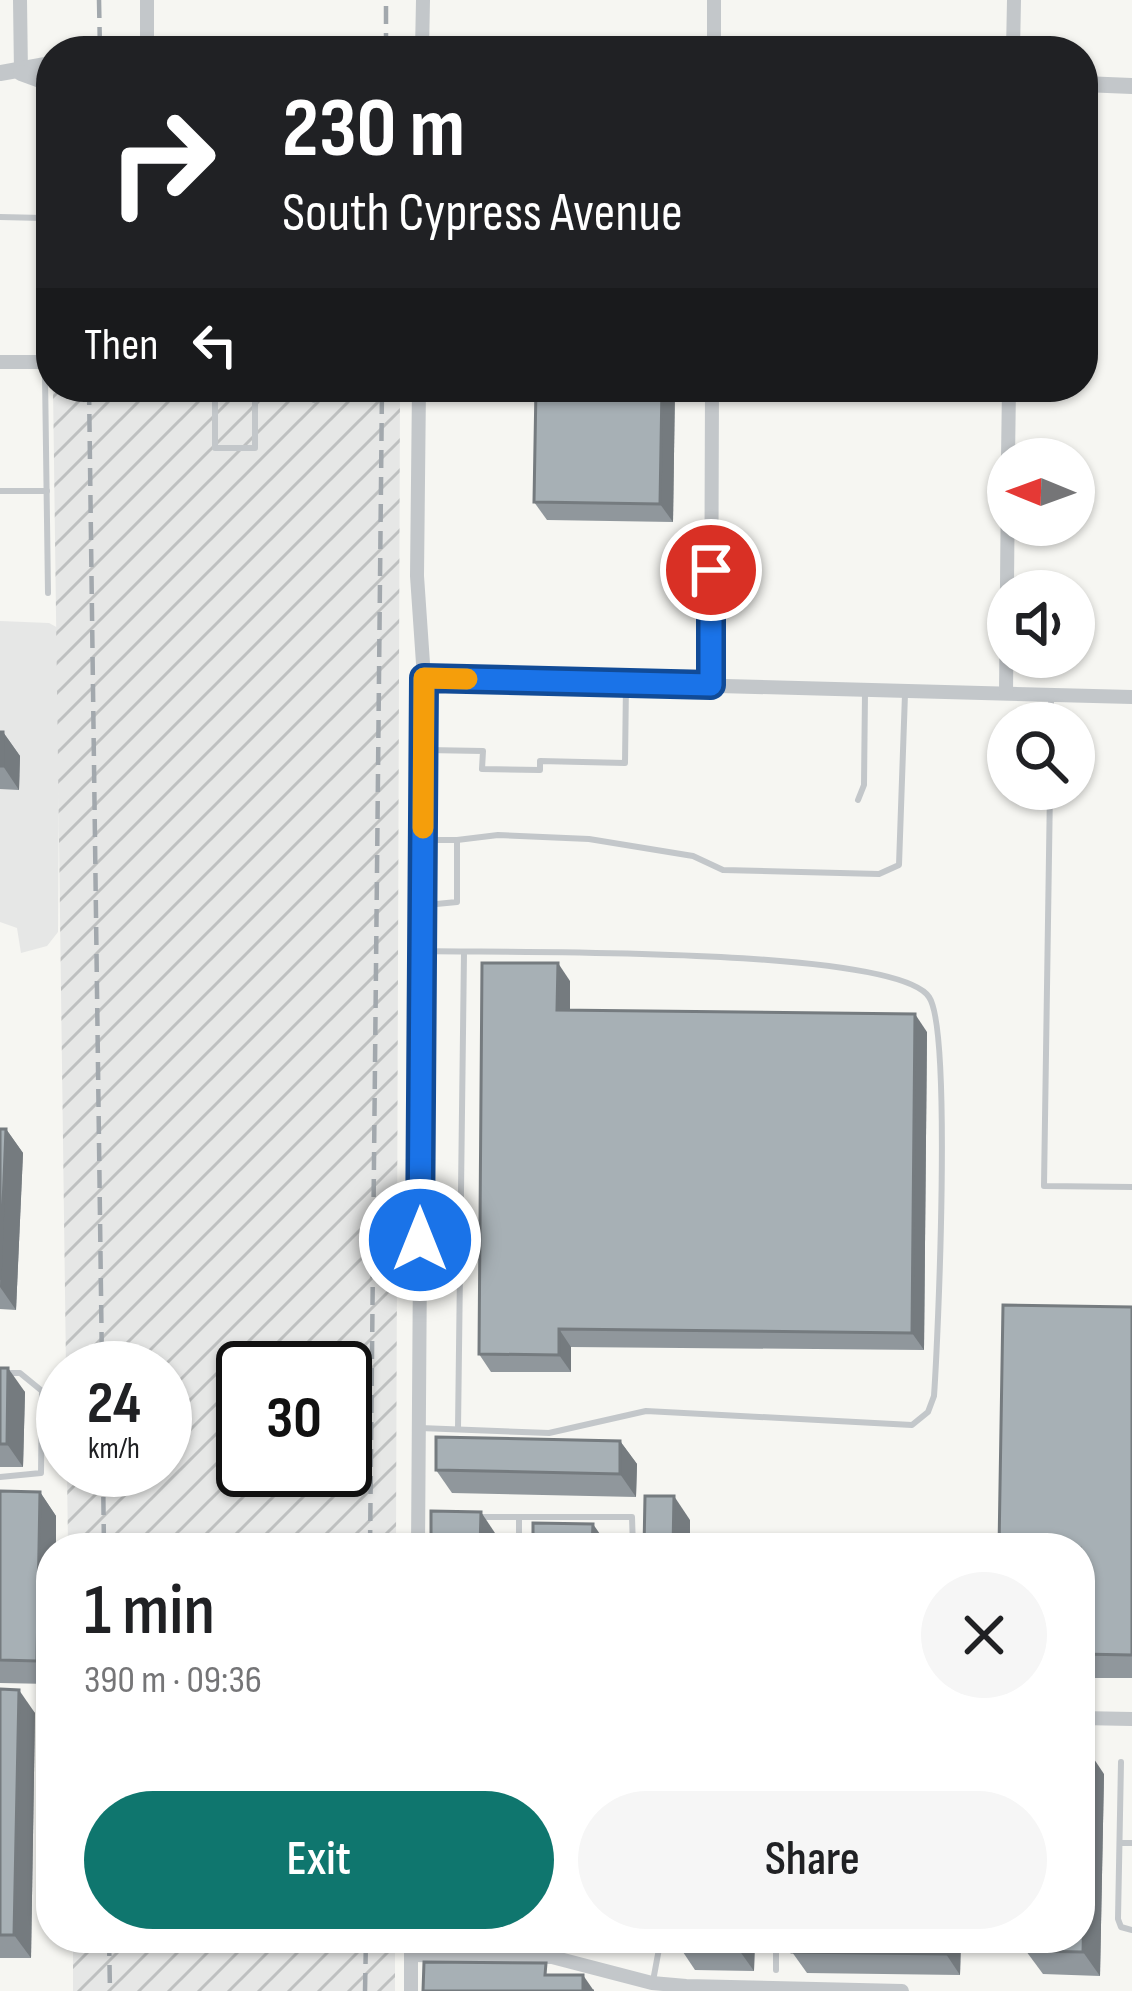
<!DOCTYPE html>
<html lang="en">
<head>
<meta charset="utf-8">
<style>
  :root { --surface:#fff; --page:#f6f6f6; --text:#202124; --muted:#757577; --accent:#0f766e }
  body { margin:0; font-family:"Sofia Sans Condensed",sans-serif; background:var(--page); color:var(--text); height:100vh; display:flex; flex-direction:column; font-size:45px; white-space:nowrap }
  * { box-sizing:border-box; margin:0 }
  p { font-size:39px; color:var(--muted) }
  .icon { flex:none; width:66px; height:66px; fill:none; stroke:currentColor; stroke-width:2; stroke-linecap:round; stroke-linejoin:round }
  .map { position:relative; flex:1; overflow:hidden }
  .sheet { position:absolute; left:36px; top:1533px; width:1059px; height:420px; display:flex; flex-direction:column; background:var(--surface); border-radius:48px; box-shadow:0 3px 9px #0004 }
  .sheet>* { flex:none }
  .top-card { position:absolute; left:36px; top:36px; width:1062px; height:366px; border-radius:48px; box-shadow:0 3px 9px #0004; background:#202124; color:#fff; overflow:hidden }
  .needle { width:78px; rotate:271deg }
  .buttons { position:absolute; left:987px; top:438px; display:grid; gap:24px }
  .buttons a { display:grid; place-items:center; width:108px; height:108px; border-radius:50%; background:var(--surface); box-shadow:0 3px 9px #0004; font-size:60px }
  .speed { position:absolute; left:36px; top:1341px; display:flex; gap:24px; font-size:60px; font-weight:700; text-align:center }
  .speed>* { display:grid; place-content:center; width:156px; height:156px; border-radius:50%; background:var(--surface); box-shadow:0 3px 9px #0004; line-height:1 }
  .speed small { font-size:30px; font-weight:400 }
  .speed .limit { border:6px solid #111; border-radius:18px; background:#fff; color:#111 }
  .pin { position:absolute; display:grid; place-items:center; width:102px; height:102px; color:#fff; margin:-51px; border:6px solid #fff; border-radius:50%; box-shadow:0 3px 12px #0007 }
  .me { position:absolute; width:132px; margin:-66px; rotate:0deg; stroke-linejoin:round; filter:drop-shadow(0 0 9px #0008) }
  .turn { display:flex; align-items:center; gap:42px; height:252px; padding:0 48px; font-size:54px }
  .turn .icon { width:156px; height:156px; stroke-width:2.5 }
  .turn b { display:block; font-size:84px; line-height:102px }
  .then { display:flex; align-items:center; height:114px; padding:0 48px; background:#0003; gap:24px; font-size:45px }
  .round { display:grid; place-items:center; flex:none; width:126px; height:126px; border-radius:63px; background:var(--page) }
  .headline { display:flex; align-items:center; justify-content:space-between; height:204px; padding:0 48px }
  h1 { font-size:72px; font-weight:600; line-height:90px }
  .button { display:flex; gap:24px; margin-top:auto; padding:24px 48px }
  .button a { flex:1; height:138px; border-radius:72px; background:var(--accent); color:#fff; font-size:48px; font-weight:600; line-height:138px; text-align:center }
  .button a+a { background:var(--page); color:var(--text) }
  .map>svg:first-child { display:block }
  .built { fill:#e6e7e6 }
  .industrial { fill:url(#industrial-furrows); fill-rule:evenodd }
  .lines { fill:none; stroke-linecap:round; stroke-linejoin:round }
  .service { stroke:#c3c7ca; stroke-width:6 }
  .minor { stroke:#c3c7ca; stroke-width:14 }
  .tertiary { stroke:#c3c7ca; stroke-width:16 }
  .rail { stroke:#a2a8ad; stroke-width:4.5; stroke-dasharray:18 9; stroke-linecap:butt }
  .wall { fill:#90979c }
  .shaded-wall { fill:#757b7f }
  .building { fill:#a7b0b5; stroke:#757b7f; stroke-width:3 }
  .route-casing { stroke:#114b97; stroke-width:30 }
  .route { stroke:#1a73e8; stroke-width:21 }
  .slow { stroke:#f59e0b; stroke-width:21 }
</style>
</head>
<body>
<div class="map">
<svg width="1132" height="1991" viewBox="0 0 1132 1991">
  <defs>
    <pattern id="industrial-furrows" width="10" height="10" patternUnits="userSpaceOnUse" patternTransform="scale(3)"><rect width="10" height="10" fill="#e6e7e6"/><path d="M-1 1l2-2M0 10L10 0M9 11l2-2" fill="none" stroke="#bec0c0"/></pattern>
  </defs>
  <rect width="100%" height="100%" fill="#f6f6f2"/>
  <path class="built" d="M0 621 49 623 60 629 58 932 47 946 21 953 17 928 0 922Z"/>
  <g class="industrial">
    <path d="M53 387H400L396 1548H68L67 1470H165V1368H66ZM243 1368H345V1470H243Z"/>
    <rect x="73" y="1938" width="322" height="53"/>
  </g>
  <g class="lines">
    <g class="service">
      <path d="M41 85 48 593"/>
      <path d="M0 217 43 218"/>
      <path d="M215 387V448H255V387"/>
      <path d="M314 387V400"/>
      <path d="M0 491H47"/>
      <path d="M1051 723V698"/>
      <path d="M427 750 483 751 482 769 540 770V761L625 763 626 683"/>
      <path d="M1050 789 1044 1186 1132 1187"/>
      <path d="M858 800 864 785 865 693"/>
      <path d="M423 840H457V902L426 905"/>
      <path d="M457 840 498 835 589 839 693 856 723 870 879 874 899 865 905 694"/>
      <path d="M423 1193 461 1196"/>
      <path d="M0 1373H20L42 1391 41 1473 0 1477"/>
      <path d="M420 1428 549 1433 646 1411 912 1425 928 1412 934 1396C938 1338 952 1030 929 997 894 946 502 953 426 951"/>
      <path d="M458 1429 464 953"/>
      <path d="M481 1517H632L633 1548"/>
      <path d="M519 1548V1517"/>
      <path d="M1121 1762 1118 1919 1121 1927 1132 1930"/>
      <path d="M1120 1843H1132"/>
      <path d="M776 1970V1938"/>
      <path d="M653 1981 661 1938"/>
    </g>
    <g class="minor">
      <path d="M20 0 21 73"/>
      <path d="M147 0V51"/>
      <path d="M422 51 423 0"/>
      <path d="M714 51V0"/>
      <path d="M1013 51 1014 0"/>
      <path d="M0 362H45"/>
      <path d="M1008 459 1009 387"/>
      <path d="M424 678 1132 697"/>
      <path d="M711 685 712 387"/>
      <path d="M1006 693 1008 475"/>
      <path d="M418 1548 424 678 417 576 419 387"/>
      <path d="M1080 1718 1132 1719"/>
      <path d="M411 1955 552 1957 652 1983 686 1986 902 1991"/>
      <path d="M411 1991V1938"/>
    </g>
    <g class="tertiary">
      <path d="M0 73 51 64"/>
      <path d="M21 73 51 84"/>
      <path d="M1083 84 1132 86"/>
    </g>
    <g class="rail">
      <path d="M99 0 100 51"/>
      <path d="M386 51V0"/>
      <path d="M89 387 102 1368"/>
      <path d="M118 400 119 387"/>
      <path d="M103 1470 104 1548"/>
      <path d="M370 1548 382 387"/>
      <path d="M109 1938 110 1991"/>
      <path d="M365 1991 366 1938"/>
    </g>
  </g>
  <g class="wall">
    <path d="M675 387 673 522 547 520 534 502Z"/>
    <path d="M0 732H3L20 756 19 790 0 789Z"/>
    <path d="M570 981V1011L927 1032 924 1350 571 1347V1372H491L479 1354Z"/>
    <path d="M0 1129H6L23 1153 16 1310 0 1309Z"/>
    <path d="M1132 1307V1678H1080V1548Z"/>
    <path d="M0 1368 25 1392 23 1467H0Z"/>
    <path d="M620 1441 637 1464 636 1497 452 1493 436 1470Z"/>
    <path d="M0 1491 40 1492 56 1516 51 1548V1684L0 1683Z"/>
    <path d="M0 1689 35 1713 31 1958H0Z"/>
    <path d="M1104 1774 1100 1976 1043 1974 1026 1951Z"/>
    <path d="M458 1938H582V1941Z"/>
    <path d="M755 1938 754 1971 695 1970 681 1949Z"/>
    <path d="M961 1938 960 1975 807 1973 792 1952Z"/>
  </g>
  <g class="shaded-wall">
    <path d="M662 387H675L673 522 660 504Z"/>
    <path d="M3 732 20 756 19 790 3 766Z"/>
    <path d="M558 963 570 981V1028L557 1010Z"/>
    <path d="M915 1014 927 1032 924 1350 912 1333Z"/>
    <path d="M6 1129 23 1153 16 1310 0 1287Z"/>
    <path d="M559 1329 571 1347V1372L559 1355Z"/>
    <path d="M8 1368 25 1392 23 1467 7 1444Z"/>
    <path d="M620 1441 637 1464 636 1497 620 1474Z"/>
    <path d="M40 1492 56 1516V1548H51V1681L37 1661Z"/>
    <path d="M674 1496 690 1520V1548H673Z"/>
    <path d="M481 1512 497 1536V1548H480Z"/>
    <path d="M593 1524 609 1547 592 1548Z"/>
    <path d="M19 1690 35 1713 31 1958 14 1935Z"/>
    <path d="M1088 1750 1104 1774 1100 1976 1083 1952Z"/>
    <path d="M740 1938H755L754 1971 739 1950Z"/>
    <path d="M946 1938H961L960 1975 946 1954Z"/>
    <path d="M583 1975 594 1991H583Z"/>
  </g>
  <g class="building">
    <path d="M536 387H662L660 504 534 502Z"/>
    <rect x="0" y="732" width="3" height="34"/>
    <path d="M482 963H558L557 1010 915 1014 912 1333 559 1329V1355L479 1354Z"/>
    <path d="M0 1129H6L0 1280Z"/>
    <path d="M1003 1305 1132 1307V1655L1080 1654V1548H999Z"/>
    <path d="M0 1368H8L7 1444H0Z"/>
    <path d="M436 1437 620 1441V1474L436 1470Z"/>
    <path d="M0 1491 40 1492 37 1661 0 1660Z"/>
    <path d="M645 1496H674L673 1548H644Z"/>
    <path d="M431 1511 481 1512 480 1548H431Z"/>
    <path d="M533 1523 593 1524 592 1548H533Z"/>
    <path d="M0 1689 19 1690 14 1935H0Z"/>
    <path d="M1080 1750H1088L1083 1952 1026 1951 1027 1938H1080Z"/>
    <path d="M681 1938H740L739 1950 681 1949Z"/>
    <path d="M792 1938H946V1954L792 1952Z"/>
    <path d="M424 1962 546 1963 545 1975H583V1991H594H423Z"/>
  </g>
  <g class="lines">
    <g class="route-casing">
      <path id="route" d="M420 1240 424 678 711 685V570"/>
    </g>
    <use href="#route" class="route"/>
    <path class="slow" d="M423 828 424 678 467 679"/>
  </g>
</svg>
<div class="buttons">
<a><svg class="needle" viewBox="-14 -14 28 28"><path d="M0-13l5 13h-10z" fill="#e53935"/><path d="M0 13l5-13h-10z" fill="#757577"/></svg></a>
<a><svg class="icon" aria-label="sound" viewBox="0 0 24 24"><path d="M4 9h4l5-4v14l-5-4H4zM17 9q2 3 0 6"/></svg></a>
<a><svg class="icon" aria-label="search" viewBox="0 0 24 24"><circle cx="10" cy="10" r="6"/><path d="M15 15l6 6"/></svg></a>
</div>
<div class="speed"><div>24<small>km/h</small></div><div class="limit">30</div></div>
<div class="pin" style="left:711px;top:570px;background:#d93025"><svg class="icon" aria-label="arrive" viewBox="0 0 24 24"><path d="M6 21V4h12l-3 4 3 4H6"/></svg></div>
<svg class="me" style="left:420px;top:1240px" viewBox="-20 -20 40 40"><circle r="17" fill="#1a73e8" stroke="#fff" stroke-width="3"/><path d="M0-11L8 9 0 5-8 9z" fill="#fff"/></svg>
<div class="top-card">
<div class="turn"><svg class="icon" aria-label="right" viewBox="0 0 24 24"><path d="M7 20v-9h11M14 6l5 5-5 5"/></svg><div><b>230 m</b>South Cypress Avenue</div></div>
<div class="then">Then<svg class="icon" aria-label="left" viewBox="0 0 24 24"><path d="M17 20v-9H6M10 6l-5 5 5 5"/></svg></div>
</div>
<section class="sheet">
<div class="headline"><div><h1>1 min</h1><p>390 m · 09:36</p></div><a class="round"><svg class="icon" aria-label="close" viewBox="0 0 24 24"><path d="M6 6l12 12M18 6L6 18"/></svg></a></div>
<div class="button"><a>Exit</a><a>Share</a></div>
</section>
</div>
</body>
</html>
